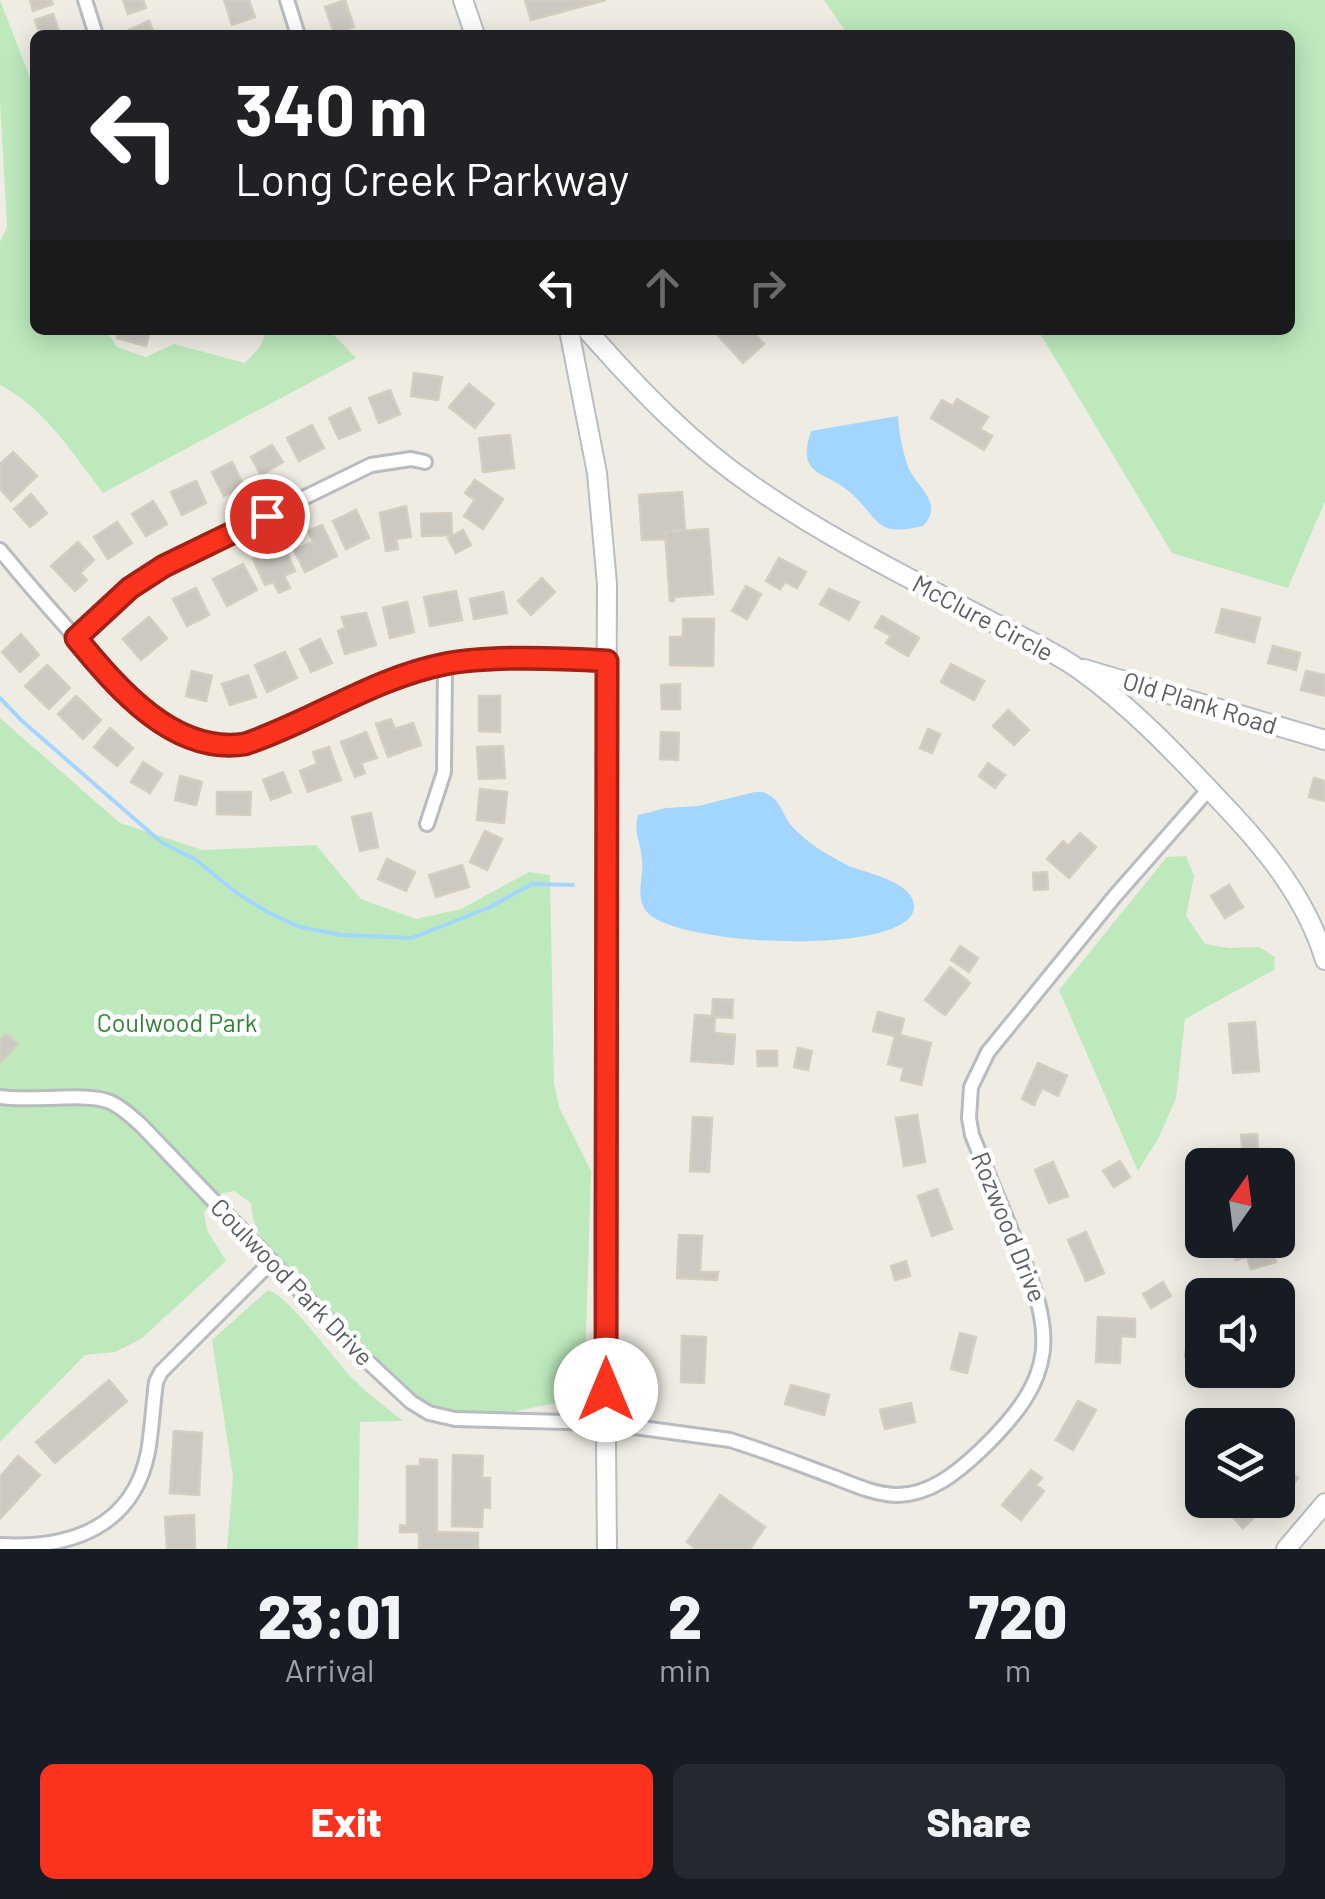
<!DOCTYPE html>
<html lang="en">
<head>
<meta charset="utf-8">
<style>
  :root { --surface:#171b24; --page:#242831; --text:#f1f3f6; --muted:#9ea1a6; --accent:#fa321e }
  body { margin:0; font-family:Barlow,sans-serif; background:var(--page); color:var(--text); height:100vh; display:flex; flex-direction:column; font-size:38px; white-space:nowrap }
  * { box-sizing:border-box; margin:0 }
  p { font-size:32px; color:var(--muted) }
  .icon { flex:none; width:55px; height:55px; fill:none; stroke:currentColor; stroke-width:2; stroke-linecap:round; stroke-linejoin:round }
  .map { position:relative; height:1549px; overflow:hidden }
  .details { display:flex; flex-direction:column; background:var(--surface); flex:1 }
  .details>* { flex:none }
  .hud { position:absolute; left:30px; top:30px; width:1265px; height:305px; border-radius:15px; box-shadow:0 5px 25px #0003; background:#202124; color:#fff; overflow:hidden }
  .needle { width:65px; rotate:14deg }
  .buttons { position:absolute; left:1185px; top:1148px; display:grid; gap:20px }
  .buttons a { display:grid; place-items:center; width:110px; height:110px; border-radius:15px; background:var(--surface); box-shadow:0 5px 25px #0003; font-size:50px }
  .pin { position:absolute; display:grid; place-items:center; width:85px; height:85px; color:#fff; margin:-42px; border:5px solid #fff; border-radius:50%; box-shadow:0 2px 10px #0007 }
  .me { position:absolute; width:110px; margin:-55px; rotate:0deg; stroke-linejoin:round; filter:drop-shadow(0 0 8px #0008) }
  .turn { display:flex; align-items:center; gap:35px; height:210px; padding:0 40px; font-size:45px }
  .turn .icon { width:130px; height:130px; stroke-width:2.5 }
  .turn b { display:block; font-size:70px; line-height:85px }
  .lanes { display:flex; align-items:center; height:95px; padding:0 40px; background:#0003; justify-content:center; gap:50px; direction:ltr }
  .lanes .off { opacity:.35 }
  .eta { display:flex; justify-content:space-evenly; align-items:center; height:170px; text-align:center }
  .eta b { font-size:60px; font-weight:800; line-height:70px }
  .primary-button { display:flex; gap:20px; margin-top:auto; padding:20px 40px }
  .primary-button a { flex:1; height:115px; border-radius:15px; background:var(--accent); color:#fff; font-size:40px; font-weight:800; line-height:115px; text-align:center }
  .primary-button a+a { background:var(--page); color:var(--text) }
  .map>svg:first-child { display:block }
  .green { fill:#bde9bd }
  .water { fill:#a3d6ff }
  .lines { fill:none; stroke-linecap:round; stroke-linejoin:round }
  .stream { stroke:#a3d6ff; stroke-width:4 }
  .building { fill:#ccc9c2; stroke:#d5cec0; stroke-width:2.5 }
  .street-casing { stroke:#b8bbc0; stroke-width:18 }
  .secondary-casing { stroke:#b8bcc3; stroke-width:22 }
  .street { stroke:#fff; stroke-width:12 }
  .secondary { stroke:#fff; stroke-width:18 }
  .route-casing { stroke:#a22014; stroke-width:25 }
  .route { stroke:#fa321e; stroke-width:18 }
  .labels { text-anchor:middle; stroke-width:9; stroke-linejoin:round; paint-order:stroke }
  .street-label { font-size:25px; fill:#5b5f65; stroke:#fff }
  .park-label { font-size:25px; fill:#2c8331; stroke:#fff }
</style>
</head>
<body>
<div class="map">
<svg width="1325" height="1549" viewBox="0 0 1325 1549">
  <rect width="100%" height="100%" fill="#efede3"/>
  <g class="green">
    <path d="M0 0 35 91V330H106L117 347 146 357 174 344 245 363 259 348 268 330H329L356 358 103 493C73 454 45 408 0 385V242L7 227 0 101Z"/>
    <path d="M824 0H1325V501L1288 588 1172 553 1038 330H1290V35H848Z"/>
    <path d="M0 718 120 823 203 850 316 845 361 899 416 919 461 909 529 872 550 875 554 1083 559 1107 591 1171 585 1368 581 1398 477 1419 429 1413 271 1262C263 1240 252 1227 251 1203L234 1191 219 1194 204 1212 207 1230 226 1261 141 1339 115 1352 85 1355 0 1442Z"/>
    <path d="M1186 856 1194 876 1186 916 1205 944 1229 948 1259 947 1275 957 1274 970 1185 1019 1176 1098 1159 1137 1138 1171 1059 990 1167 857Z"/>
    <path d="M268 1290C288 1295 336 1362 354 1380 369 1395 387 1408 403 1421L360 1422 358 1549H227L233 1477 212 1340Z"/>
  </g>
  <g class="water">
    <path d="M898 416C899 433 902 448 907 464 914 486 946 502 923 526 875 537 881 521 852 494 827 470 795 478 811 431Z"/>
    <path d="M755 792C761 792 765 792 769 795 781 801 783 816 791 825 805 842 828 855 847 865 864 873 915 881 914 907 913 957 672 947 646 911 635 895 644 877 642 860 641 844 633 831 638 815L666 808 698 806Z"/>
  </g>
  <g class="lines">
    <path class="stream" d="M0 698 21 720 161 842 196 860 238 894 271 914 300 927 342 935 412 938 490 907 532 884 573 885"/>
  </g>
  <g class="building">
    <path d="M30 0H51L53 4 33 11Z"/>
    <path d="M123 0H143L146 8 128 14Z"/>
    <path d="M224 0H249L255 17 232 25Z"/>
    <path d="M345 0 354 27 334 33 325 7Z"/>
    <path d="M525 0H606L531 20Z"/>
    <path d="M53 14 60 35H40L35 20Z"/>
    <path d="M149 21 155 35H131L129 30Z"/>
    <path d="M119 330H150L146 346 117 338Z"/>
    <path d="M719 330H751L764 344 743 363 716 333Z"/>
    <path d="M414 373 442 377 438 400 411 396Z"/>
    <path d="M469 384 494 404 475 428 449 407Z"/>
    <path d="M390 390 400 414 379 423 369 398Z"/>
    <path d="M957 399 988 417 980 429 992 436 984 450 931 418 942 400 953 406Z"/>
    <path d="M350 408 360 430 339 439 329 418Z"/>
    <path d="M312 425 324 448 299 461 287 438Z"/>
    <path d="M510 435 514 468 483 472 479 438Z"/>
    <path d="M272 445 283 462 261 475 251 457Z"/>
    <path d="M13 452 37 476 11 501 0 489V464Z"/>
    <path d="M232 462 244 486 224 496 212 472Z"/>
    <path d="M475 480 503 499 483 529 464 516 475 500 465 493Z"/>
    <path d="M196 481 206 503 182 515 171 492Z"/>
    <path d="M682 492 685 530 665 532 666 539 642 540 639 495Z"/>
    <path d="M31 494 47 513 30 527 14 509Z"/>
    <path d="M153 501 167 524 146 536 132 514Z"/>
    <path d="M406 506 411 537 396 539 398 549 386 551 380 513Z"/>
    <path d="M356 510 369 538 346 549 333 521Z"/>
    <path d="M451 513 452 535 422 536 421 514Z"/>
    <path d="M117 522 132 543 108 559 94 537Z"/>
    <path d="M322 525 337 556 305 572 294 550 313 542 308 531Z"/>
    <path d="M708 529 713 594 674 597V601H670L665 532Z"/>
    <path d="M463 530 471 545 456 553 448 538Z"/>
    <path d="M78 542 94 560 80 573 87 580 75 591 51 566Z"/>
    <path d="M283 545 295 571 284 576 290 588 279 593 273 582 265 585 253 559Z"/>
    <path d="M779 558 806 572 797 588 785 582 780 589 766 581Z"/>
    <path d="M243 564 257 590 227 606 213 579Z"/>
    <path d="M542 578 555 592 531 615 518 601Z"/>
    <path d="M746 586 761 594 747 619 732 611Z"/>
    <path d="M196 588 209 615 187 626 173 599Z"/>
    <path d="M829 589 859 602 849 620 820 604Z"/>
    <path d="M456 591 462 620 430 626 424 597Z"/>
    <path d="M503 592 507 613 474 619 470 599Z"/>
    <path d="M407 602 414 632 390 638 383 608Z"/>
    <path d="M1222 609 1260 618 1254 642 1216 632Z"/>
    <path d="M366 613 376 645 345 654 338 631 345 628 342 617Z"/>
    <path d="M882 616 919 638 908 656 886 643 891 636 875 627Z"/>
    <path d="M149 617 167 638 141 660 123 639Z"/>
    <path d="M683 619H714L713 666 670 665V637H683Z"/>
    <path d="M21 634 39 655 20 672 2 652Z"/>
    <path d="M320 639 332 663 311 672 300 649Z"/>
    <path d="M1273 646 1300 653 1296 670 1268 663Z"/>
    <path d="M285 652 297 678 267 692 255 665Z"/>
    <path d="M951 664 984 681 974 700 941 682Z"/>
    <path d="M47 665 70 688 49 709 25 686Z"/>
    <path d="M192 671 212 676 206 701 186 696Z"/>
    <path d="M1306 671 1325 675V696L1301 690Z"/>
    <path d="M248 675 256 697 230 705 222 684Z"/>
    <path d="M680 684V709H662L661 685Z"/>
    <path d="M76 696 101 720 83 739 58 714Z"/>
    <path d="M479 696H500V732L479 731Z"/>
    <path d="M1008 710 1029 730 1014 745 993 726Z"/>
    <path d="M391 719 395 729 413 723 421 745 388 757 376 724Z"/>
    <path d="M110 728 133 748 117 766 94 747Z"/>
    <path d="M928 729 940 734 932 753 920 748Z"/>
    <path d="M366 732 377 758 361 763 365 773 355 777 341 742Z"/>
    <path d="M661 732 679 733 678 760 660 759Z"/>
    <path d="M503 746 505 778 479 779 477 747Z"/>
    <path d="M329 747 341 780 308 792 300 771 317 764 313 752Z"/>
    <path d="M143 762 162 774 150 793 131 782Z"/>
    <path d="M988 763 1005 775 995 788 979 776Z"/>
    <path d="M283 772 291 792 271 800 263 780Z"/>
    <path d="M180 776 202 782 196 805 175 800Z"/>
    <path d="M1314 778 1325 781V801L1309 797Z"/>
    <path d="M480 789 507 792 504 823 477 820Z"/>
    <path d="M217 792H251L250 815 217 814Z"/>
    <path d="M371 813 378 847 360 851 352 817Z"/>
    <path d="M485 831 502 839 487 870 470 862Z"/>
    <path d="M1080 833 1096 847 1069 878 1047 859 1063 841 1068 846Z"/>
    <path d="M387 859 415 872 406 891 378 879Z"/>
    <path d="M462 865 469 887 436 897 429 875Z"/>
    <path d="M1047 872 1048 889 1034 890 1033 873Z"/>
    <path d="M1229 885 1243 907 1225 918 1211 896Z"/>
    <path d="M960 946 978 958 969 972 951 960Z"/>
    <path d="M950 967 970 983 945 1015 925 1000Z"/>
    <path d="M713 999 733 1000 732 1018 715 1017 714 1033 735 1035 733 1064 691 1061 695 1015 712 1016Z"/>
    <path d="M878 1012 904 1019 900 1035 931 1043 921 1085 901 1080 904 1068 888 1064 895 1036 873 1031Z"/>
    <path d="M1255 1022 1259 1071 1233 1073 1229 1024Z"/>
    <path d="M6 1034 18 1044 0 1063V1040Z"/>
    <path d="M798 1048 812 1051 808 1070 794 1067Z"/>
    <path d="M757 1051H777V1066H758Z"/>
    <path d="M1038 1063 1067 1076 1058 1096 1042 1088 1034 1105 1022 1099Z"/>
    <path d="M917 1115 925 1162 904 1166 896 1118Z"/>
    <path d="M693 1117 712 1118 709 1172 690 1171Z"/>
    <path d="M1257 1134 1258 1154H1263L1264 1165H1235V1157H1243L1241 1135Z"/>
    <path d="M1120 1161 1130 1177 1114 1187 1103 1171Z"/>
    <path d="M1053 1162 1068 1196 1049 1203 1035 1170Z"/>
    <path d="M937 1189 952 1229 932 1236 918 1196Z"/>
    <path d="M1086 1232 1104 1273 1086 1281 1068 1240Z"/>
    <path d="M679 1235 702 1236 700 1272H718L717 1280 677 1278Z"/>
    <path d="M1253 1240H1269L1276 1262 1251 1269 1247 1257 1236 1260 1232 1246Z"/>
    <path d="M906 1261 910 1276 895 1280 891 1266Z"/>
    <path d="M1163 1282 1171 1296 1151 1308 1143 1294Z"/>
    <path d="M1098 1317 1135 1319V1337L1121 1336 1120 1363 1096 1362Z"/>
    <path d="M960 1333 976 1337 967 1373 951 1369Z"/>
    <path d="M682 1336 706 1337 704 1383 681 1382Z"/>
    <path d="M1187 1341 1199 1343 1197 1359 1185 1357Z"/>
    <path d="M109 1380 127 1401 55 1463 36 1442Z"/>
    <path d="M791 1385 829 1395 824 1415 785 1404Z"/>
    <path d="M1078 1401 1096 1410 1073 1450 1056 1440Z"/>
    <path d="M911 1403 915 1422 885 1429 880 1410Z"/>
    <path d="M174 1431 202 1433 199 1495 170 1493Z"/>
    <path d="M453 1455 483 1456 482 1478H490V1508L483 1507 482 1527 452 1526Z"/>
    <path d="M18 1456 40 1475 0 1519V1477Z"/>
    <path d="M420 1459 437 1460V1532L478 1533V1549H419V1532H400V1525L407 1526V1466H420Z"/>
    <path d="M1279 1463 1298 1478 1284 1496 1278 1490Z"/>
    <path d="M1031 1470 1042 1478 1036 1485 1044 1491 1021 1520 1002 1505Z"/>
    <path d="M720 1495 765 1527 750 1549H696L687 1542Z"/>
    <path d="M1242 1500 1256 1516 1243 1528 1228 1512Z"/>
    <path d="M194 1515 195 1549H167L165 1517Z"/>
  </g>
  <g class="lines">
    <g class="street-casing">
      <g id="street">
        <path d="M85 0 96 35"/>
        <path d="M287 0 298 35"/>
        <path d="M0 550C38 596 77 641 119 683 136 701 155 722 177 734 199 745 222 747 245 744 313 720 374 678 445 664 492 655 559 658 607 661"/>
        <path d="M76 639 130 588 164 566 371 465 411 459 425 462"/>
        <path d="M427 824 444 772 445 664"/>
        <path d="M0 1097C30 1102 87 1092 110 1102 122 1107 132 1117 142 1126L364 1358 411 1402 429 1413 455 1419 605 1423 730 1440C761 1450 792 1461 823 1473 846 1481 871 1494 895 1495 929 1496 958 1472 981 1450 1059 1375 1056 1335 1015 1240 1001 1205 986 1170 972 1135L969 1118 971 1087 988 1052 1115 896 1209 789"/>
        <path d="M0 1545C71 1549 133 1527 148 1452 152 1429 153 1405 156 1382L161 1372 271 1262"/>
      </g>
    </g>
    <g class="secondary-casing">
      <g id="secondary">
        <path d="M463 0 475 35"/>
        <path d="M569 330 597 473 607 584 604 1234 607 1549"/>
        <path d="M587 330C638 388 689 442 753 486 823 535 901 574 977 614 1010 632 1047 647 1077 668 1131 706 1177 755 1222 803 1265 848 1307 899 1325 960"/>
        <path d="M1084 669 1325 740"/>
        <path d="M1286 1549 1325 1503"/>
      </g>
    </g>
    <use href="#street" class="street"/>
    <use href="#secondary" class="secondary"/>
  </g>
  <g class="lines">
    <g class="route-casing">
      <path id="route" d="M267 516 164 566 130 588 76 638C118 689 174 755 245 744 313 721 374 678 445 664 491 655 559 658 607 661L606 1390"/>
    </g>
    <use href="#route" class="route"/>
  </g>
  <g class="labels">
    <g class="street-label">
      <text transform="translate(983 618) rotate(28)" y="9">McClure Circle</text>
      <text transform="translate(1200 703) rotate(17)" y="9">Old Plank Road</text>
      <text transform="translate(1009 1227) rotate(68)" y="9">Rozwood Drive</text>
      <text transform="translate(292 1282) rotate(46)" y="9">Coulwood Park Drive</text>
    </g>
    <g class="park-label">
      <text x="177" y="1032">Coulwood Park</text>
    </g>
  </g>
</svg>
<div class="buttons">
<a><svg class="needle" viewBox="-14 -14 28 28"><path d="M0-13l5 13h-10z" fill="#e53935"/><path d="M0 13l5-13h-10z" fill="#9ea1a6"/></svg></a>
<a><svg class="icon" aria-label="sound" viewBox="0 0 24 24"><path d="M4 9h4l5-4v14l-5-4H4zM17 9q2 3 0 6"/></svg></a>
<a><svg class="icon" aria-label="layers" viewBox="0 0 24 24"><path d="M12 4l9 5-9 5-9-5zM3 14l9 5 9-5"/></svg></a>
</div>
<div class="pin" style="left:267px;top:516px;background:#d93025"><svg class="icon" aria-label="arrive" viewBox="0 0 24 24"><path d="M6 21V4h12l-3 4 3 4H6"/></svg></div>
<svg class="me" style="left:606px;top:1390px" viewBox="-20 -20 40 40"><circle r="19" fill="#fff"/><path d="M0-13L10 11 0 6-10 11z" fill="#fa321e"/></svg>
<div class="hud">
<div class="turn"><svg class="icon" aria-label="left" viewBox="0 0 24 24"><path d="M17 20v-9H6M10 6l-5 5 5 5"/></svg><div><b>340 m</b>Long Creek Parkway</div></div>
<div class="lanes"><svg class="icon" aria-label="left" viewBox="0 0 24 24"><path d="M17 20v-9H6M10 6l-5 5 5 5"/></svg><svg class="icon off" aria-label="ahead" viewBox="0 0 24 24"><path d="M12 20V5M6 11l6-6 6 6"/></svg><svg class="icon off" aria-label="right" viewBox="0 0 24 24"><path d="M7 20v-9h11M14 6l5 5-5 5"/></svg></div>
</div>
</div>
<section class="details">
<div class="eta">
<div><b>23:01</b><p>Arrival</p></div>
<div><b>2</b><p>min</p></div>
<div><b>720</b><p>m</p></div>
</div>
<div class="primary-button"><a>Exit</a><a>Share</a></div>
</section>
</body>
</html>
